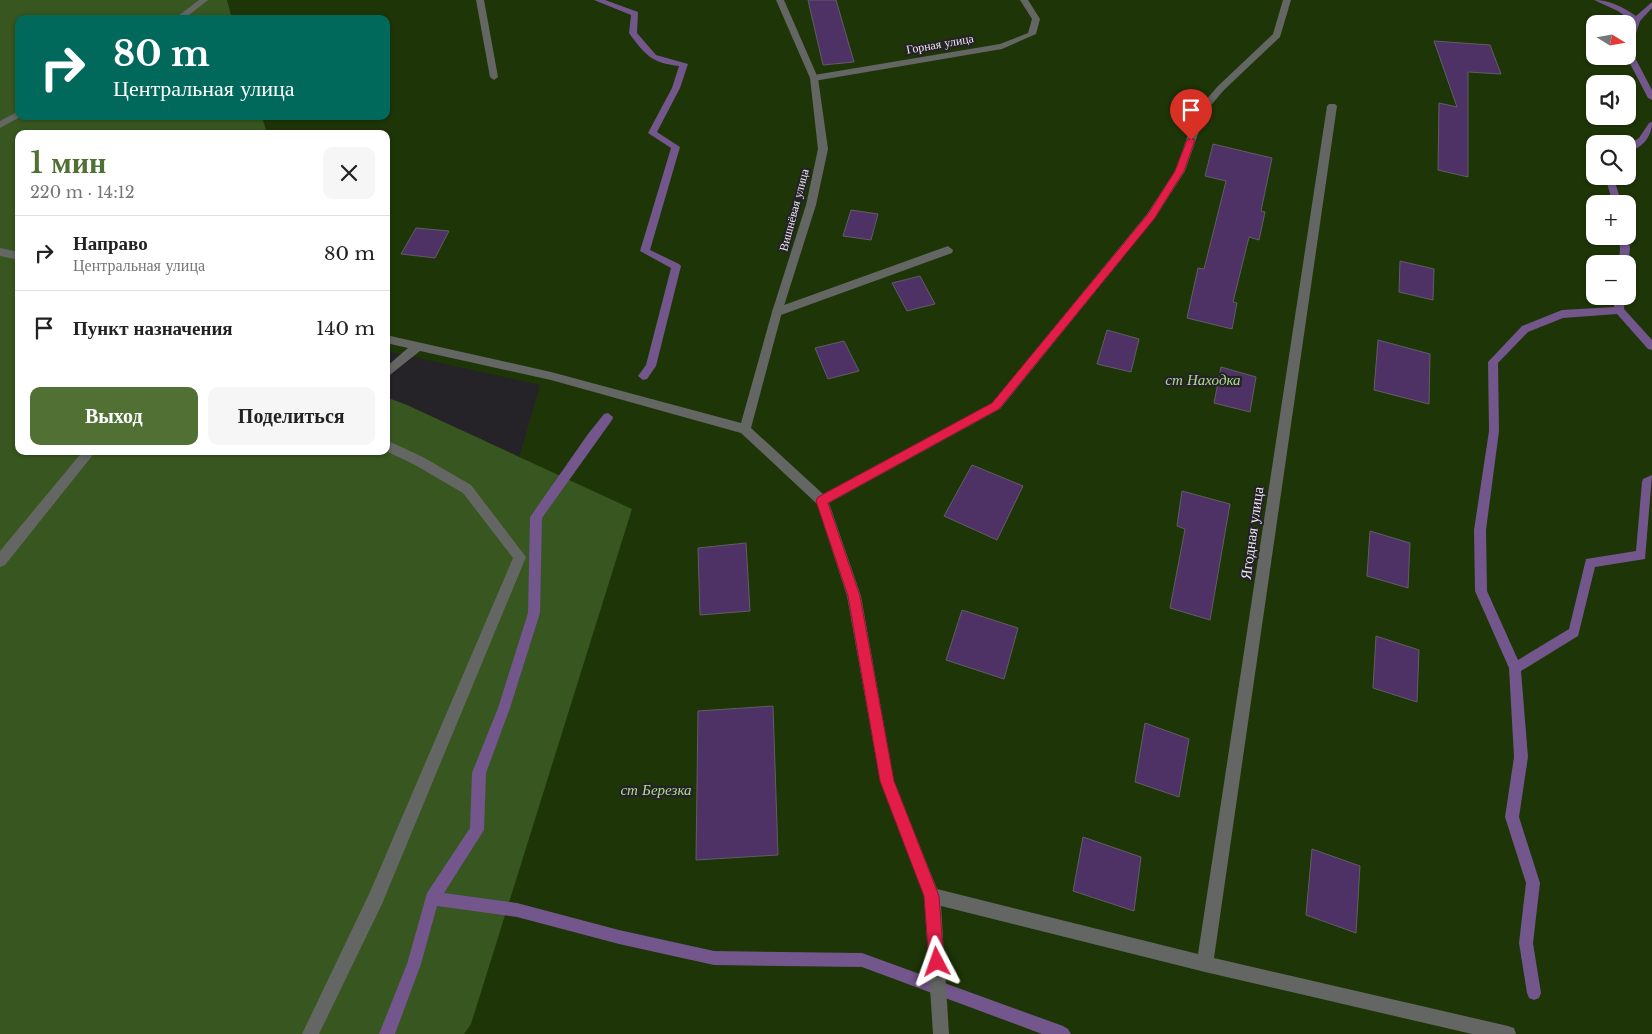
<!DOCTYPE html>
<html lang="ru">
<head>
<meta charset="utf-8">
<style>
  :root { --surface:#fff; --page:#f6f6f6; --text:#222; --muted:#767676; --line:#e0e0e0; --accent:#507034 }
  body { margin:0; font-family:"Libre Baskerville",serif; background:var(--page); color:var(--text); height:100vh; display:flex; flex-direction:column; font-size:19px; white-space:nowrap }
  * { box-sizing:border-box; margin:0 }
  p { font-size:16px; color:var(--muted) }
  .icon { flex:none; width:28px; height:28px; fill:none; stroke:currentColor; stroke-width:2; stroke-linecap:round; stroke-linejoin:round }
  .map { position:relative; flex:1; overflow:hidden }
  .panel { position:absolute; left:15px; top:130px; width:375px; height:325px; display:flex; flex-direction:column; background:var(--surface); border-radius:10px; box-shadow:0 1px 4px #0004 }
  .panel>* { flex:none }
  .guide { position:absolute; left:15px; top:15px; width:375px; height:105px; border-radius:10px; box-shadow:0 1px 4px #0004; background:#00695c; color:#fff; overflow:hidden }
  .needle { width:32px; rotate:101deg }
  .tools { position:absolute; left:1586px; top:15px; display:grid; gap:10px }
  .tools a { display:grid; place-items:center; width:50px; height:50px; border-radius:10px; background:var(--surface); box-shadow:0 1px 4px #0004; font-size:25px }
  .pin { position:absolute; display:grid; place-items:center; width:42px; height:42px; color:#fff; margin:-51px -21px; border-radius:50% 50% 50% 0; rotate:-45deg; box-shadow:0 0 5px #0007 }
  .pin .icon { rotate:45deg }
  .me { position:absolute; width:55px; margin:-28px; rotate:356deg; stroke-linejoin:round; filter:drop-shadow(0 0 4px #0008) }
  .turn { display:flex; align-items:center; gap:18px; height:105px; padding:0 15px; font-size:22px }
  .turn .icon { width:65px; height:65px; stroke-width:2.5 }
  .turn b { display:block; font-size:35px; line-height:42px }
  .round { display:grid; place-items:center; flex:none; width:52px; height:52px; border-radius:10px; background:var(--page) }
  .headline { display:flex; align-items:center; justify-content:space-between; height:85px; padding:0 15px }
  h1 { font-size:30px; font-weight:600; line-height:38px; color:var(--accent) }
  .cta { display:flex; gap:10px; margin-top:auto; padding:10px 15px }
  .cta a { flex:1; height:58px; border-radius:10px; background:var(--accent); color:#fff; font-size:20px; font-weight:600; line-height:58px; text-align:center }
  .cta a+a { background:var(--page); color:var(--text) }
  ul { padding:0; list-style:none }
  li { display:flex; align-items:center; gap:15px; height:75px; padding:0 15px; border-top:1px solid var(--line) }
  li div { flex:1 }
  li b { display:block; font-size:19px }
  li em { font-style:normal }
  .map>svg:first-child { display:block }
  .green { fill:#1e3507; fill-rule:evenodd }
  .forest { fill:#38561f }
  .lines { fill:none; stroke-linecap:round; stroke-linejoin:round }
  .stream { fill:#73568c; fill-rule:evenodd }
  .building { fill:#4e3265; stroke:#615d64 }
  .lane { fill:#646663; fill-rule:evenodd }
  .street { fill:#646663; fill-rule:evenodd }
  .route { fill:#e11d48; stroke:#92132f }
  .labels { text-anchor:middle; stroke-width:4.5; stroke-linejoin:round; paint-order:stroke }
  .far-street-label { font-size:12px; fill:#edebef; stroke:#252228 }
  .park-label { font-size:15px; font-style:italic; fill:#aedd8c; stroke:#252228 }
  .street-label { font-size:15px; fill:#edebef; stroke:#252228 }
</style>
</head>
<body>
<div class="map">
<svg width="1652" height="1034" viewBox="0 0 1652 1034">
  <rect width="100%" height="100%" fill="#252228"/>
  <path class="green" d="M69 0H1652V1034H284L484 577 540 385 386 351V134H19L0 92 19 116H386V19H55ZM1595 24H1628V56H1595ZM1595 84H1628V116H1595ZM1595 144H1628V176H1595ZM1595 204H1628V236H1595ZM1595 264H1628V296H1595Z"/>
  <path class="forest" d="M0 0H227L232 19H19V116H262L267 134H19V451H386V397L407 405 632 509 471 1024 464 1034H0Z"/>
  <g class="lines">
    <g class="stream">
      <path d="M594 0H605L638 12 637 33 656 55 688 64 680 88 657 132 680 147 650 250 679 264 681 266 656 366 647 379 643 380 638 376 646 365 671 268 640 251 671 148 648 133 672 88 679 66C652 63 645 55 629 33L631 15Z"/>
      <path d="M1594 0C1610 0 1623 7 1636 16L1652 2V8L1640 21 1631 49H1628V36L1632 21 1618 11Z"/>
      <path d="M1628 50 1632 52 1652 90V100L1648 98 1626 56Z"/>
      <path d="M1652 122C1652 137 1642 148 1628 152V145L1639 138 1649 123Z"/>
      <path d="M1605 176H1613L1622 204H1613Z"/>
      <path d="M1618 236H1628L1630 248 1628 266V264H1619L1620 248Z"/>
      <path d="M1615 296H1625L1624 309 1652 340V350L1648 349 1617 314 1563 318 1528 332 1498 363 1499 431 1486 530 1487 591 1518 660 1569 629 1586 559 1636 551 1642 482 1643 479 1652 475 1645 559 1595 567 1578 636 1521 671 1528 757 1519 817 1540 883 1533 943 1541 993 1539 998 1534 1000 1529 998 1527 993 1519 943 1526 883 1505 817 1514 757 1509 668 1475 591 1474 530 1489 431 1488 362 1522 326 1562 310 1614 307Z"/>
      <path d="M608 413 613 417 612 420 542 518 540 613 510 708 486 773 484 830 444 893 517 903 619 930 714 951 862 953 1063 1026 1068 1029 1071 1034H1042L862 967 714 965 619 944 517 917 437 906 421 964 395 1034H379L407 964 427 893 470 828 472 773 498 708 528 613 530 517 588 434 604 414Z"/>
    </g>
  </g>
  <g class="building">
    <path d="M808 0H836L854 62 823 65Z"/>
    <path d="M1434 41 1490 45 1501 74 1468 72V177L1438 170 1439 103 1457 107Z"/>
    <path d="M1213 144 1272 158 1261 211 1265 212 1259 240 1249 237 1233 302 1237 303 1232 329 1187 318 1198 268 1204 269 1226 181 1205 176Z"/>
    <path d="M851 210 878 214 871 240 843 236Z"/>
    <path d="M416 228 449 231 435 258 401 254Z"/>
    <path d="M1400 261 1434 269 1433 300 1399 292Z"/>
    <path d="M920 276 935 304 907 311 892 283Z"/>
    <path d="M1107 330 1139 339 1131 372 1097 364Z"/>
    <path d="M1378 340 1430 354 1429 404 1374 390Z"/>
    <path d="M844 341 859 371 828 379 815 348Z"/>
    <path d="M1221 367 1256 377 1250 412 1214 403Z"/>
    <path d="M972 465 1023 486 997 540 944 516Z"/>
    <path d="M1182 491 1230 504 1210 620 1170 608 1185 529 1177 526Z"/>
    <path d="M1370 531 1410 543 1408 588 1367 576Z"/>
    <path d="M746 543 750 611 700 615 698 548Z"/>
    <path d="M962 610 1018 628 1004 679 946 660Z"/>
    <path d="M1376 636 1419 650 1417 702 1373 688Z"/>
    <path d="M773 706 778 855 696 860 698 711Z"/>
    <path d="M1145 723 1189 739 1179 797 1135 782Z"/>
    <path d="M1083 837 1141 857 1134 911 1073 891Z"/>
    <path d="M1312 849 1360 866 1356 933 1306 915Z"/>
  </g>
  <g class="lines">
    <g class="lane">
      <path d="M199 0H208L184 19H174Z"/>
      <path d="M476 0H484L498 77 494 80 490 77Z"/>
      <path d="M1020 0H1028L1040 19 1036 34 1002 49 814 81 810 78 814 75 1000 44 1028 33 1032 19Z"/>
      <path d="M19 111V116H22L0 128V121Z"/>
      <path d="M948 246 953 250 952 253 781 315H773L772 312 773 309Z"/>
    </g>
    <g class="street">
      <path d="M776 0H784L818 78 828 149 816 205 782 312 751 428 823 494 992 403 1147 214 1175 171 1197 110 1218 86 1273 34 1283 0H1291L1280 37 1224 90 1206 111 1185 171 1155 218 1000 409 829 503 861 596 894 781 937 889 1198 954 1327 106 1329 104H1335L1337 106 1214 958 1508 1026 1514 1028 1516 1034H1472L1205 972 941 906 949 1034H933L924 896 880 781 847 596 817 504 741 433 551 380 420 351 386 378V367L408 348 386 343V335L551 372 741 423 772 312 806 205 818 149 810 78Z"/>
      <path d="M0 248 19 252V260L0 256Z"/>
      <path d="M386 440 423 457 471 485 526 557 382 904 319 1034H302L370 892 513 558 463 493 415 465 386 451Z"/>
      <path d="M83 451H96L5 565 0 567V551Z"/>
    </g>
  </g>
  <path class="route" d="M1191 138 1195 140 1184 171 1154 219 999 409 828 503 860 596 894 781 939 896 944 962 942 968 937 970 932 968 929 962 924 896 880 781 848 596 816 501 818 497 992 403 1148 214 1175 171 1187 140Z"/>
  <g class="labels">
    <g class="far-street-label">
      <text transform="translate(940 44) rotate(-10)" y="4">Горная улица</text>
      <text transform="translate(794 210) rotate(-75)" y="4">Вишнёвая улица</text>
    </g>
    <g class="park-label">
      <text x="1203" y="385">ст Находка</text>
      <text x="656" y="795">ст Березка</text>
    </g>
    <g class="street-label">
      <text transform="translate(1252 533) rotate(-82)" y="5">Ягодная улица</text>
    </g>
  </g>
</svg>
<div class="tools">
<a><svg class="needle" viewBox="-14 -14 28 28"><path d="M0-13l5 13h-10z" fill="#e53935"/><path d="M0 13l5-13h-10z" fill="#767676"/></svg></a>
<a><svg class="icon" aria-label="sound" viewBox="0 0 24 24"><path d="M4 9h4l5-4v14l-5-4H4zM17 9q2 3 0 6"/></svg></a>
<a><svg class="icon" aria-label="search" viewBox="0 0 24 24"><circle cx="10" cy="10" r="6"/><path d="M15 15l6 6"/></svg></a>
<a>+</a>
<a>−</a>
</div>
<div class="pin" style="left:1191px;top:140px;background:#d93025"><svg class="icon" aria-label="arrive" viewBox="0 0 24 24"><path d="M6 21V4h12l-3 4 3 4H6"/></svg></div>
<svg class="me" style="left:937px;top:962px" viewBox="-20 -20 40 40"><path d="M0-17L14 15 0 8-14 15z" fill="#e11d48" stroke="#fff" stroke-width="4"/></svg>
<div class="guide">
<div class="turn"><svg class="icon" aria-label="right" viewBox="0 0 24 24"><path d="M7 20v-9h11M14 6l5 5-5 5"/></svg><div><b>80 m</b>Центральная улица</div></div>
</div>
<section class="panel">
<div class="headline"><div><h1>1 мин</h1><p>220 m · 14:12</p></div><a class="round"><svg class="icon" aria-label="close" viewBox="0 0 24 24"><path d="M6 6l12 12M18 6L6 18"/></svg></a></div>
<ul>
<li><svg class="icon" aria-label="right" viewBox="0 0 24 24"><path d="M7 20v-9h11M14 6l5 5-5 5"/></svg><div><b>Направо</b><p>Центральная улица</p></div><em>80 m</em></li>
<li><svg class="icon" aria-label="arrive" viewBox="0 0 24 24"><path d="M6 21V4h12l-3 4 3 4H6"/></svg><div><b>Пункт назначения</b></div><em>140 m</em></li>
</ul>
<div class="cta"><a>Выход</a><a>Поделиться</a></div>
</section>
</div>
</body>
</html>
